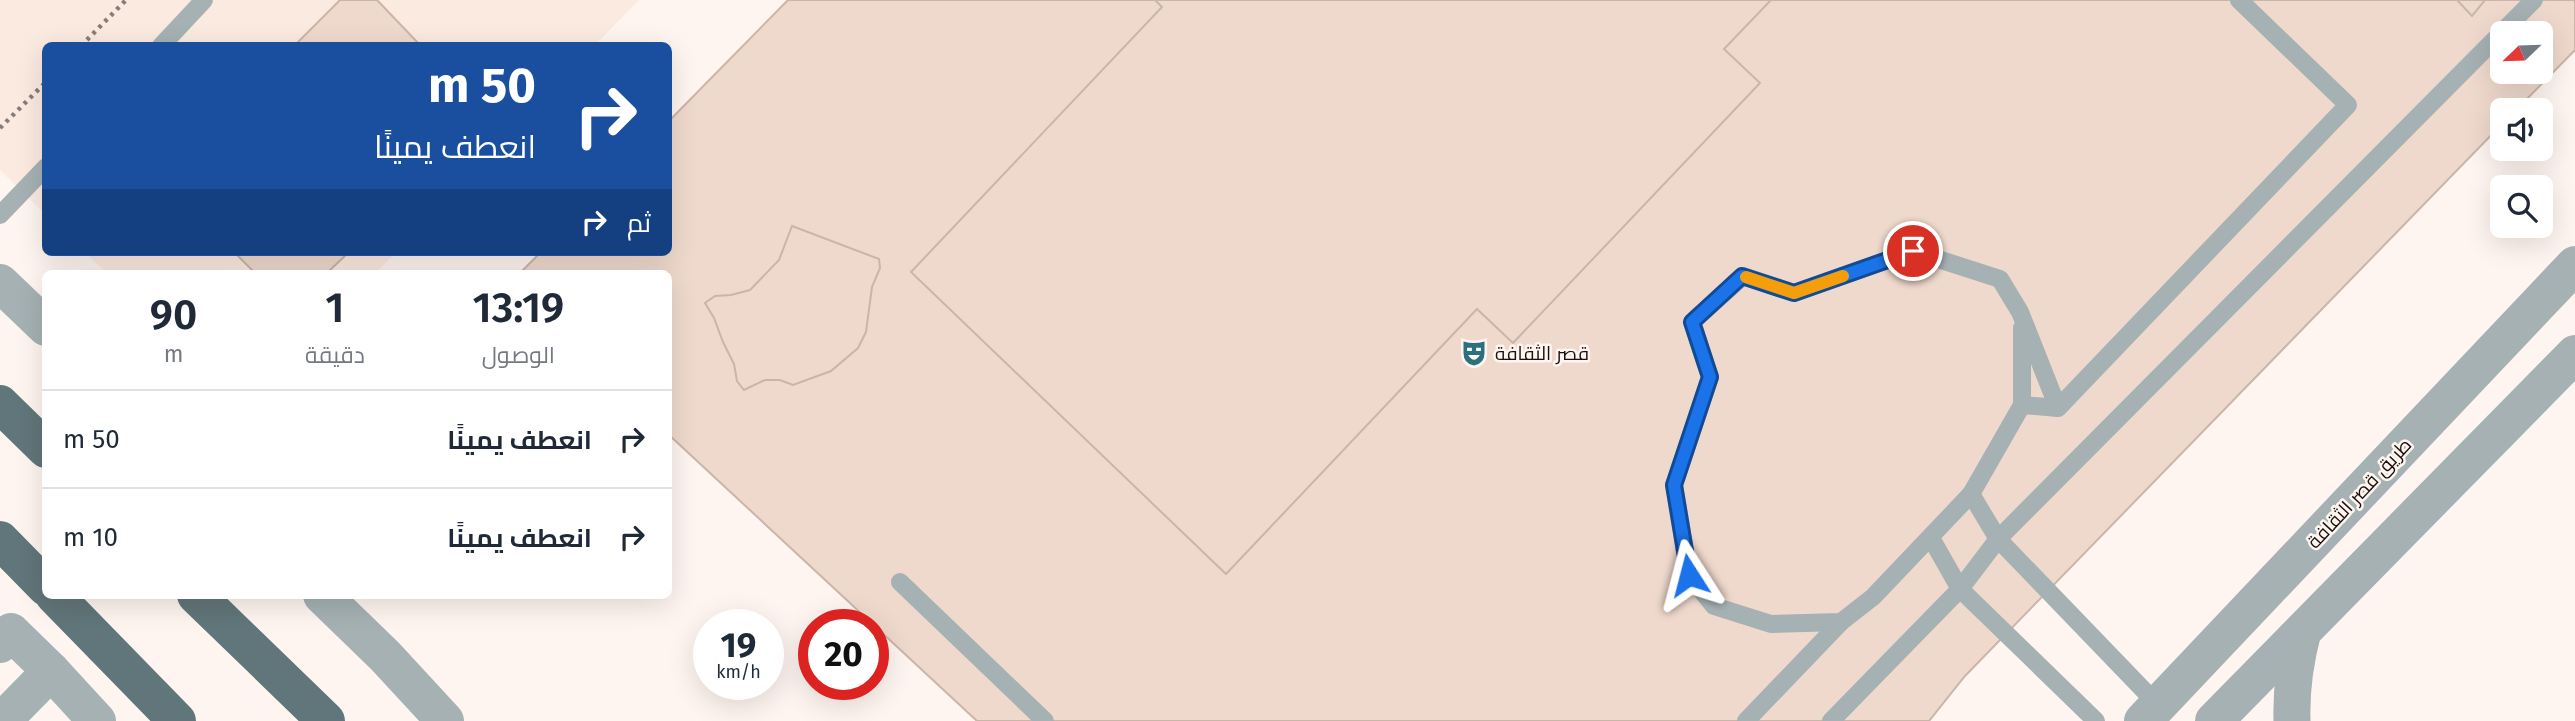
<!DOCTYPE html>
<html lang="ar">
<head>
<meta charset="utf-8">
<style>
  :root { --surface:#fff; --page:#f2f2f3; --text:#1f2937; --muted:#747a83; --line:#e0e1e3 }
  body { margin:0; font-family:"Fira Sans",Cairo,sans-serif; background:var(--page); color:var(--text); direction:rtl; height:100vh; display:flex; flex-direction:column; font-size:26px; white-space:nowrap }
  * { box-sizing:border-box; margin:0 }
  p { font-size:23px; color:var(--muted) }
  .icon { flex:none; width:38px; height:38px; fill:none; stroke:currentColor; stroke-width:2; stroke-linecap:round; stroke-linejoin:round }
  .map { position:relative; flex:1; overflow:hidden; direction:ltr }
  .side { position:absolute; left:42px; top:270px; width:630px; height:329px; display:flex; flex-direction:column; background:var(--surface); border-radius:10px; box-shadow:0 7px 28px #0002; direction:rtl }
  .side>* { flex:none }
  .top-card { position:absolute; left:42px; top:42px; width:630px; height:214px; border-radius:10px; box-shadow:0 7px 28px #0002; direction:rtl; background:#1a4fa0; color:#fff; overflow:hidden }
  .needle { width:46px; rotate:247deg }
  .buttons { position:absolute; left:2490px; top:21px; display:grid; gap:14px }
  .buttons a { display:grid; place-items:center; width:63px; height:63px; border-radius:10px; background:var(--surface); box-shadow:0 7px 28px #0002; font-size:35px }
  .speed { position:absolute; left:693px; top:609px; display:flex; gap:14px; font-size:35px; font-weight:700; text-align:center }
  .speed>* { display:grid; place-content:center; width:91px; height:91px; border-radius:50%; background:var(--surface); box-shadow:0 7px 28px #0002; line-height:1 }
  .speed small { font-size:18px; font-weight:400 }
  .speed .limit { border:10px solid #d22; background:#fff; color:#111 }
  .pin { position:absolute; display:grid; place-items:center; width:60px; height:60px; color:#fff; margin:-30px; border:4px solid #fff; border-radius:50%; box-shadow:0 2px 7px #0007 }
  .me { position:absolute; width:77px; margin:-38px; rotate:351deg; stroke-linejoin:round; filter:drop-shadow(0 0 5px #0008) }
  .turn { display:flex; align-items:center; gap:24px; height:147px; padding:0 21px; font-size:32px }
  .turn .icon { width:91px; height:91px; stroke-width:2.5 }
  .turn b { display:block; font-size:49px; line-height:60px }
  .then { display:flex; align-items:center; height:66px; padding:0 21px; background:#0003; gap:14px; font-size:26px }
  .eta { display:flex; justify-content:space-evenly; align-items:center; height:119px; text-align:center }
  .eta b { font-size:42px; font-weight:600; line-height:49px }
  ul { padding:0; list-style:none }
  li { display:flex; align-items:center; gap:21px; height:98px; padding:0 21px; border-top:2px solid var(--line) }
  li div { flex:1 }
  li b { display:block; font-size:26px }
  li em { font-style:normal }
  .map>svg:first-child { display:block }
  .built { fill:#fbeae0 }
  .building { fill:#efd9cc; stroke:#cab5a9; stroke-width:2; fill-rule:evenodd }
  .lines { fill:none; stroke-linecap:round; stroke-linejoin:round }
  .path { stroke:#867d79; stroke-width:4.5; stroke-dasharray:3.5 5; stroke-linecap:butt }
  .service { stroke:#a5b1b3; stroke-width:18 }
  .minor { stroke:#a5b1b3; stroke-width:37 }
  .tertiary { stroke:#a5b1b3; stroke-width:38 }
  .primary { stroke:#61767a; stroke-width:38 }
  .route-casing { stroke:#114b97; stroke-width:18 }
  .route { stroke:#1a73e8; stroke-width:12 }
  .slow { stroke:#f59e0b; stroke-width:12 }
  .labels { text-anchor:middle; stroke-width:5; stroke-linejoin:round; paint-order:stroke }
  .poi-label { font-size:19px; fill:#18100c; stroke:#fef5f0; text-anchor:start }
  .street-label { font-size:19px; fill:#18100c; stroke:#fef5f0 }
</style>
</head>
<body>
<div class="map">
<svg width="2575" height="721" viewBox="0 0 2575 721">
  <rect width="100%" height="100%" fill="#fef5f0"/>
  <g class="built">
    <path d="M0 0H639L595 45 46 46 45 214 0 170Z"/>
    <path d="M85 252H396L376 273H106Z"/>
  </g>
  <g class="building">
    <path d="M340 0H377L421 46H294Z"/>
    <path d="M788 0H2575V50L2516 110H2502V124L1965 676 1929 721H977L668 434V273H520L541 252H668V122ZM2502 33H2541V72H2502Z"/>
    <path d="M1155 0H1771L1724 49 1760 83 1513 343 1477 309 1226 574 911 272 1162 7Z"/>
    <path d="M2457 0H2485L2472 16Z"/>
    <path d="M792 226 879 259 880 268 872 287 866 332 858 348 831 371 793 385 780 380H765L744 390 737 381 734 364 723 342 714 318 705 303 715 296 731 295 750 290 779 260Z"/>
    <path d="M234 252H349L327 273H255Z"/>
  </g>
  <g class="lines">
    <g class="path">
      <path d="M81 46 126 0"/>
      <path d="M0 128 46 82"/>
    </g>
    <g class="service">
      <path d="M161 46 204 0"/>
      <path d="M0 215 46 167"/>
      <path d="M1913 251 2000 279 2020 312 2058 408 2022 405 1971 494 1873 597 1841 622 1771 624 1714 606 1689 575 1674 485 1710 377 1692 322 1743 276 1794 293Z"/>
      <path d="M2022 405V328"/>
      <path d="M2058 408 2348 105 2239 0"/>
      <path d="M1971 494 1998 539 2158 705"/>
      <path d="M1931 538 1960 589 2096 721"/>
      <path d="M900 582 1045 721"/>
      <path d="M1746 721 1841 622"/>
      <path d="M1831 721 1960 589 1998 539 2534 0"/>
    </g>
    <path class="minor" d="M2292 721C2291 689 2295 661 2303 631"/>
    <g class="tertiary">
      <path d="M0 283 46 327"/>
      <path d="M322 595 385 656 445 721"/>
      <path d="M0 644 11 632 51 671 97 721"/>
      <path d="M2 721 51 671"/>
      <path d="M2143 721 2575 265"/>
      <path d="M2214 721 2575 354"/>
    </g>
    <g class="primary">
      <path d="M0 404 46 449"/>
      <path d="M0 540 46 587"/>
      <path d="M54 595 177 721"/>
      <path d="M196 595 326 721"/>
    </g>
  </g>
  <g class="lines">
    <g class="route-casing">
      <path id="route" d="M1689 575 1674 485 1710 377 1692 322 1742 276 1794 293 1913 251"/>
    </g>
    <use href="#route" class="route"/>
    <path class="slow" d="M1746 277 1794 293 1843 276"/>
  </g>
  <defs>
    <g id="theatre-bare" transform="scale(2.1)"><path d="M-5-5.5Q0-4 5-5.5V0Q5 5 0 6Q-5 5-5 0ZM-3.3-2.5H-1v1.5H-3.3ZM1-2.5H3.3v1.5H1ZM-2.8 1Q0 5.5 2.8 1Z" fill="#2a707d" stroke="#fef5f0" stroke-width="2.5" paint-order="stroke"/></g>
  </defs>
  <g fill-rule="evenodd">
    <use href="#theatre-bare" x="1474" y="353"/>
  </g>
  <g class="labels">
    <g class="poi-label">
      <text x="1495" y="360">قصر الثقافة</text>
    </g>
    <g class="street-label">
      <text transform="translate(2359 493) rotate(-47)" y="7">طريق قصر الثقافة</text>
    </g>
  </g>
</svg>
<div class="buttons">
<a><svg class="needle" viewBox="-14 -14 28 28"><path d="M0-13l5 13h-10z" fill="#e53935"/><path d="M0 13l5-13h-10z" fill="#747a83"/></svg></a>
<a><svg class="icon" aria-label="sound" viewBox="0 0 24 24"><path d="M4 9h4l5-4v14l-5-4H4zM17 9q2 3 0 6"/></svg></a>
<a><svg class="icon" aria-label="search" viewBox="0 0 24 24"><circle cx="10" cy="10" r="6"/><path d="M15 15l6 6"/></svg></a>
</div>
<div class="speed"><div>19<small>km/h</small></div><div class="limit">20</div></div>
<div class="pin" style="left:1913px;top:251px;background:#d93025"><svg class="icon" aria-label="arrive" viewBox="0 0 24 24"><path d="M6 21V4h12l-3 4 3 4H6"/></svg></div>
<svg class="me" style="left:1689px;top:575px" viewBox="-20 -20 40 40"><path d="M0-17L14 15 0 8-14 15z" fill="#1a73e8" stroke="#fff" stroke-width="4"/></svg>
<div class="top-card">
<div class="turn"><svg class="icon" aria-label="right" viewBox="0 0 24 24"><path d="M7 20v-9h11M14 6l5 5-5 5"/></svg><div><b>50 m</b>انعطف يمينًا</div></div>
<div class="then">ثم<svg class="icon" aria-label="right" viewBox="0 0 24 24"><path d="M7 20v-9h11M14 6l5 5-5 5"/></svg></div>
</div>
<section class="side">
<div class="eta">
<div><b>13:19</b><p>الوصول</p></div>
<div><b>1</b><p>دقيقة</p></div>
<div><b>90</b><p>m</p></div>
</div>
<ul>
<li><svg class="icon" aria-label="right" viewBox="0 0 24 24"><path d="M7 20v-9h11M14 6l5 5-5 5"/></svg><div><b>انعطف يمينًا</b></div><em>50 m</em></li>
<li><svg class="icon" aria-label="right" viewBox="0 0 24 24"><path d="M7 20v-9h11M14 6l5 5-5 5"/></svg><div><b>انعطف يمينًا</b></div><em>10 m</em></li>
</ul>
</section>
</div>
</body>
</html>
